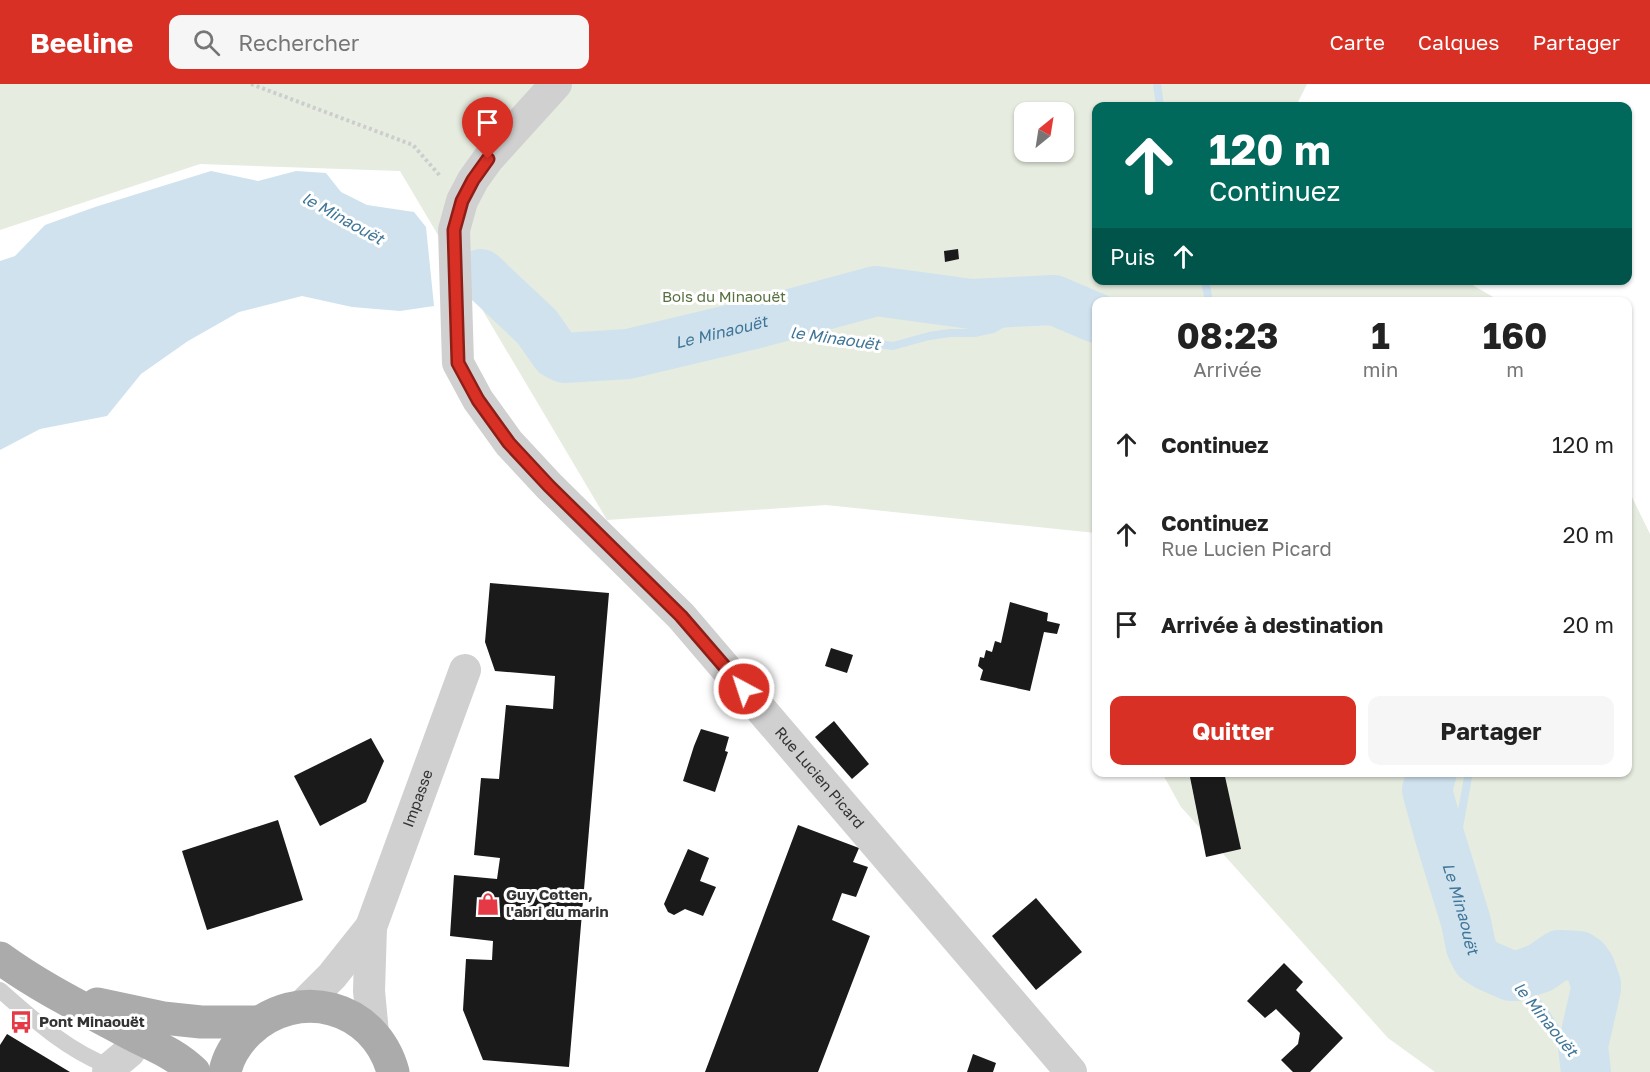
<!DOCTYPE html>
<html lang="fr">
<head>
<meta charset="utf-8">
<style>
  :root { --surface:#fff; --page:#f6f6f6; --text:#222; --muted:#767676; --accent:#d93025 }
  body { margin:0; font-family:"Golos Text",sans-serif; background:var(--page); color:var(--text); height:100vh; display:flex; flex-direction:column; font-size:22px; white-space:nowrap }
  * { box-sizing:border-box; margin:0 }
  p { font-size:20px; color:var(--muted) }
  .icon { flex:none; width:33px; height:33px; fill:none; stroke:currentColor; stroke-width:2; stroke-linecap:round; stroke-linejoin:round }
  .map { position:relative; flex:1; overflow:hidden }
  .panel { position:absolute; left:1092px; top:213px; width:540px; height:480px; display:flex; flex-direction:column; background:var(--surface); border-radius:12px; box-shadow:0 2px 4px #0004 }
  .panel>* { flex:none }
  .guide { position:absolute; left:1092px; top:18px; width:540px; height:183px; border-radius:12px; box-shadow:0 2px 4px #0004; background:#00695c; color:#fff; overflow:hidden }
  .needle { width:39px; rotate:30deg }
  .fabs { position:absolute; left:1014px; top:18px; display:grid; gap:12px }
  .fabs a { display:grid; place-items:center; width:60px; height:60px; border-radius:12px; background:var(--surface); box-shadow:0 2px 4px #0004; font-size:30px }
  .pin { position:absolute; display:grid; place-items:center; width:51px; height:51px; color:#fff; margin:-62px -26px; border-radius:50% 50% 50% 0; rotate:-45deg; box-shadow:0 0 6px #0007 }
  .pin .icon { rotate:45deg }
  .me { position:absolute; width:66px; margin:-33px; rotate:320deg; stroke-linejoin:round; filter:drop-shadow(0 0 4px #0008) }
  .turn { display:flex; align-items:center; gap:21px; height:126px; padding:0 18px; font-size:27px }
  .turn .icon { width:78px; height:78px; stroke-width:2.5 }
  .turn b { display:block; font-size:42px; line-height:51px }
  .then { display:flex; align-items:center; height:57px; padding:0 18px; background:#0003; gap:12px; font-size:22px }
  .eta { display:flex; justify-content:space-evenly; align-items:center; height:102px; text-align:center }
  .eta b { font-size:36px; font-weight:700; line-height:42px }
  .button { display:flex; gap:12px; margin-top:auto; padding:12px 18px }
  .button a { flex:1; height:69px; border-radius:12px; background:var(--accent); color:#fff; font-size:24px; font-weight:700; line-height:69px; text-align:center }
  .button a+a { background:var(--page); color:var(--text) }
  ul { padding:0; list-style:none }
  li { display:flex; align-items:center; gap:18px; height:90px; padding:0 18px }
  li div { flex:1 }
  li b { display:block; font-size:22px }
  li em { font-style:normal }
  header { display:flex; align-items:center; gap:36px; box-sizing:border-box; height:84px; padding:0 30px; background:var(--accent); color:#fff }
  header strong { font-size:28px }
  nav { display:flex; gap:33px; margin-inline-start:auto; font-size:21px }
  .search { width:420px; height:54px; background:var(--page); display:flex; align-items:center; gap:15px; box-sizing:border-box; padding:0 21px; border-radius:12px; color:var(--muted); font-size:22px }
  .map>svg:first-child { display:block }
  .green { fill:#e6ecdf; fill-rule:evenodd }
  .water { fill:#cfe2ee }
  .lines { fill:none; stroke-linecap:round; stroke-linejoin:round }
  .stream { stroke:#cfe2ee; stroke-width:8 }
  .river { stroke:#cfe2ee; stroke-width:50 }
  .building { fill:#1a1a1a }
  .path { stroke:#cdcdcd; stroke-width:4; stroke-dasharray:3 3; stroke-linecap:butt }
  .lane { stroke:#d0d0d0; stroke-width:16 }
  .street { stroke:#d0d0d0; stroke-width:32 }
  .primary { stroke:#ababab; stroke-width:33 }
  .route-casing { stroke:#8d1f18; stroke-width:15 }
  .route { stroke:#d93025; stroke-width:10 }
  .labels { text-anchor:middle; stroke-width:6; stroke-linejoin:round; paint-order:stroke }
  .park-label { font-size:15px; fill:#56703f; stroke:#fff }
  .street-label { font-size:15px; fill:#333; stroke:#fff }
  .poi-label { font-size:15px; font-weight:bold; fill:#333; stroke:#fff; text-anchor:start }
  .water-label { font-size:16px; font-style:italic; fill:#3f7597; stroke:#fff }
</style>
</head>
<body>
<header>
<strong>Beeline</strong>
<div class="search"><svg class="icon" aria-label="search" viewBox="0 0 24 24"><circle cx="10" cy="10" r="6"/><path d="M15 15l6 6"/></svg>Rechercher</div>
<nav><a>Carte</a><a>Calques</a><a>Partager</a></nav>
</header>
<div class="map">
<svg width="1650" height="988" viewBox="0 0 1650 988">
  <rect width="100%" height="100%" fill="#fff"/>
  <g class="green">
    <path d="M0 0H1307L1296 22H1096V196H1464L1500 217 1096 218V449L826 421 607 436 400 87 200 80 0 146ZM1024 28H1064V68H1024Z"/>
    <path d="M1628 405 1650 450V988H1435L1388 954 1181 723 1162 689 1628 688Z"/>
  </g>
  <path class="water" d="M211 87 258 97 296 87 326 89 341 108 367 121 414 128 426 143 434 222 400 227 352 223 302 212 239 228 188 257 141 290 107 332 40 345 0 366V177L15 172 45 141 95 123Z"/>
  <g class="lines">
    <g class="stream">
      <path d="M1157 0 1160 22"/>
      <path d="M1205 196 1209 218"/>
      <path d="M482 213 504 229 518 242 557 266 588 273 615 270 634 271 653 270 690 263 707 256 722 246 739 237 757 236 771 244 792 251 818 252 893 262 929 252 950 249H974L993 245 1027 226 1043 219 1071 212 1087 215 1096 221"/>
      <path d="M1469 688 1455 765 1453 810 1460 844 1470 861 1521 899 1543 925 1575 975 1588 988"/>
    </g>
    <g class="river">
      <path id="s1" d="M481 190 537 243 556 270 564 274 628 270 750 241 876 207 971 220 1054 216 1096 234"/>
      <path id="s2" d="M1432 688 1427 706 1439 750 1466 838 1471 863 1477 875 1486 881 1511 892H1517L1540 884 1559 871 1579 872 1585 876 1590 883 1596 900V905L1583 962 1586 988"/>
    </g>
  </g>
  <g class="building">
    <path d="M958 165 959 175 945 178 944 167Z"/>
    <path d="M490 499 609 509 569 983 483 976 463 926 466 875 492 876 493 857 450 852 454 791 497 795 500 774 474 771 481 694 499 695 506 621 553 625 555 592 495 587 485 558Z"/>
    <path d="M1010 518 1048 529 1047 537 1060 540 1057 550 1044 548 1030 607 980 596 983 586 978 582 980 573 984 574 986 566 992 568 995 557 1001 559Z"/>
    <path d="M831 564 853 571 847 589 825 582Z"/>
    <path d="M834 637 869 680 852 695 815 653Z"/>
    <path d="M701 645 729 653 725 667 728 668 715 708 683 697 694 662Z"/>
    <path d="M371 654 384 677 366 718 320 742 294 692Z"/>
    <path d="M1189 688H1224L1241 765 1206 773Z"/>
    <path d="M278 736 303 816 207 846 182 767Z"/>
    <path d="M798 741 859 764 853 778 868 783 856 813 842 809 832 836 870 852 818 988H705Z"/>
    <path d="M688 765 709 774 700 797 716 803 703 832 685 825 674 831 668 828 664 820Z"/>
    <path d="M1036 814 1082 868 1036 906 992 852Z"/>
    <path d="M1284 879 1303 898 1296 906 1343 954 1310 988H1293L1281 976 1298 960 1300 949 1276 925 1265 934 1247 917Z"/>
    <path d="M7 950 70 988H0V961Z"/>
    <path d="M973 970 996 979 993 988H967Z"/>
  </g>
  <g class="lines">
    <path class="path" d="M251 0 413 61 441 93"/>
    <path class="lane" d="M0 906C34 936 68 967 111 983"/>
    <g class="street">
      <path id="s3" d="M556 0 488 75 473 96 462 117 454 146 458 279 478 316 509 359 549 402 681 532 1071 988"/>
      <path d="M371 843 369 907 373 949"/>
      <path id="s4" d="M302 922 332 892 371 843 465 586"/>
      <path d="M108 988 111 983 129 968 138 954"/>
    </g>
    <g class="primary">
      <path d="M0 874C41 904 87 926 131 950 154 962 176 970 194 988"/>
      <path d="M97 920 163 934 201 938H259"/>
      <path d="M225 988C228 973 237 959 248 948 297 901 375 921 393 988"/>
    </g>
  </g>
  <g class="lines">
    <g class="route-casing">
      <path id="route" d="M488 75 473 96 462 117 454 146 458 279 478 316 509 359 549 402 681 532 744 605"/>
    </g>
    <use href="#route" class="route"/>
  </g>
  <defs>
    <g id="shop-bare" transform="scale(1.8)"><path d="M-5-2.5h2.3a2.7 3.5 0 0 1 5.4 0H5L5.5 6h-11ZM-1.5-2.5h3a1.5 2.3 0 0 0-3 0Z" fill="#e63946" stroke="#fff" stroke-width="2.5" paint-order="stroke"/></g>
    <g id="bus-bare" transform="scale(1.8)"><path d="M-5-6H5V4H4V6H2V4H-2V6H-4V4H-5ZM-3.5-4V0h7V-4ZM-3.5 1.2v1.5H-2V1.2ZM2 1.2v1.5H3.5V1.2Z" fill="#e63946" stroke="#fff" stroke-width="2.5" paint-order="stroke"/></g>
  </defs>
  <g fill-rule="evenodd">
    <use href="#shop-bare" x="488" y="820"/>
    <use href="#bus-bare" x="21" y="938"/>
  </g>
  <g class="labels">
    <g class="park-label">
      <text x="724" y="218">Bois du Minaouët</text>
    </g>
    <g class="street-label">
      <text dy="5" stroke="none"><textPath href="#s3" startOffset="866">Rue Lucien Picard</textPath></text>
      <text dy="5" stroke="none"><textPath href="#s4" startOffset="242">Impasse</textPath></text>
    </g>
    <g class="poi-label">
      <text x="506" y="816">Guy Cotten,<tspan x="506" dy="17">l'abri du marin</tspan></text>
      <text x="39" y="943">Pont Minaouët</text>
    </g>
    <g class="water-label">
      <text transform="translate(343 134) rotate(29)" y="6">le Minaouët</text>
      <text dy="6" stroke="none"><textPath href="#s1" startOffset="279">Le Minaouët</textPath></text>
      <text transform="translate(835 254) rotate(8)" y="6">le Minaouët</text>
      <text dy="6" stroke="none"><textPath href="#s2" startOffset="142">Le Minaouët</textPath></text>
      <text transform="translate(1546 935) rotate(51)" y="6">le Minaouët</text>
    </g>
  </g>
</svg>
<div class="fabs">
<a><svg class="needle" viewBox="-14 -14 28 28"><path d="M0-13l5 13h-10z" fill="#e53935"/><path d="M0 13l5-13h-10z" fill="#767676"/></svg></a>
</div>
<div class="pin" style="left:488px;top:75px;background:#d93025"><svg class="icon" aria-label="arrive" viewBox="0 0 24 24"><path d="M6 21V4h12l-3 4 3 4H6"/></svg></div>
<svg class="me" style="left:744px;top:605px" viewBox="-20 -20 40 40"><circle r="17" fill="#d93025" stroke="#fff" stroke-width="3"/><path d="M0-11L8 9 0 5-8 9z" fill="#fff"/></svg>
<div class="guide">
<div class="turn"><svg class="icon" aria-label="ahead" viewBox="0 0 24 24"><path d="M12 20V5M6 11l6-6 6 6"/></svg><div><b>120 m</b>Continuez</div></div>
<div class="then">Puis<svg class="icon" aria-label="ahead" viewBox="0 0 24 24"><path d="M12 20V5M6 11l6-6 6 6"/></svg></div>
</div>
<section class="panel">
<div class="eta">
<div><b>08:23</b><p>Arrivée</p></div>
<div><b>1</b><p>min</p></div>
<div><b>160</b><p>m</p></div>
</div>
<ul>
<li><svg class="icon" aria-label="ahead" viewBox="0 0 24 24"><path d="M12 20V5M6 11l6-6 6 6"/></svg><div><b>Continuez</b></div><em>120 m</em></li>
<li><svg class="icon" aria-label="ahead" viewBox="0 0 24 24"><path d="M12 20V5M6 11l6-6 6 6"/></svg><div><b>Continuez</b><p>Rue Lucien Picard</p></div><em>20 m</em></li>
<li><svg class="icon" aria-label="arrive" viewBox="0 0 24 24"><path d="M6 21V4h12l-3 4 3 4H6"/></svg><div><b>Arrivée à destination</b></div><em>20 m</em></li>
</ul>
<div class="button"><a>Quitter</a><a>Partager</a></div>
</section>
</div>
</body>
</html>
